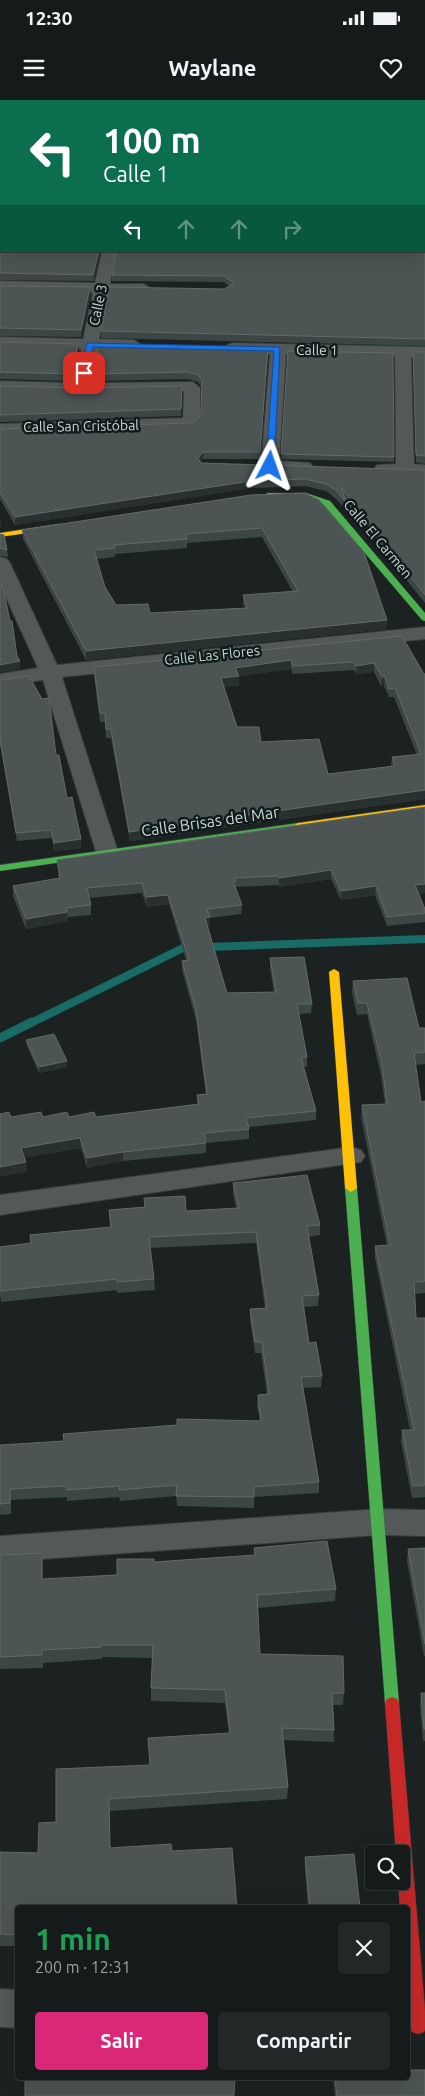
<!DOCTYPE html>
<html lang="es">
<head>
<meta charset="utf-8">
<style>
  :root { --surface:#151a1a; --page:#222727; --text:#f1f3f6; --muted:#9da1a2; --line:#343839; --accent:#db2777 }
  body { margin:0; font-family:Ubuntu,sans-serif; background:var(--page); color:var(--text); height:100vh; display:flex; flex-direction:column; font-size:19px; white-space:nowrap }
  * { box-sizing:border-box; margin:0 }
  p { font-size:16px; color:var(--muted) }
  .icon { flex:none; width:28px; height:28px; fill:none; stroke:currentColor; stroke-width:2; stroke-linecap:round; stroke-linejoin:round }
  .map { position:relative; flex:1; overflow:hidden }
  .sheet { position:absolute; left:15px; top:1805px; width:395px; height:175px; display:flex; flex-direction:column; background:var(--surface); border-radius:5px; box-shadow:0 5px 20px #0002,0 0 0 1px var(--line) }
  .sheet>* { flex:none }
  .guide { position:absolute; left:0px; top:0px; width:425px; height:152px; box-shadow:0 5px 20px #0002,0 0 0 1px var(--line); background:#0b6e4f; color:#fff; overflow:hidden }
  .tools { position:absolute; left:365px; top:1745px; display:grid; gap:10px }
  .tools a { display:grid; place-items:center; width:45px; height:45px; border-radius:5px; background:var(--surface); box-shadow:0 5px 20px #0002,0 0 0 1px var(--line); font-size:25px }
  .pin { position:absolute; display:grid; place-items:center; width:42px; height:42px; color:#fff; margin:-21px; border-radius:10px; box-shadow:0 2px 8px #0006 }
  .me { position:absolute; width:55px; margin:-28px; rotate:4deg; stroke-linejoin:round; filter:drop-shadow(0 0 4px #0008) }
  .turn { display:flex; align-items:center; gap:18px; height:105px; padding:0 20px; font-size:22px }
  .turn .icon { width:65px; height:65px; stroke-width:2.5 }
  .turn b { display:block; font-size:35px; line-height:42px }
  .lanes { display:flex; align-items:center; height:48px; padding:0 20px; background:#0003; justify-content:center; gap:25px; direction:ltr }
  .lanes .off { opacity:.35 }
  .round { display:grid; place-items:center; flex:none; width:52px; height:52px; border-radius:5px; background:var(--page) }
  .summary { display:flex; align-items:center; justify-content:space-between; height:85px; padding:0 20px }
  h1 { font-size:30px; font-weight:700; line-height:38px; color:#1e9e55 }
  .action { display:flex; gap:10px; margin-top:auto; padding:10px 20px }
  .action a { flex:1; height:58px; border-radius:5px; background:var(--accent); color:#fff; font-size:20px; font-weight:700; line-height:58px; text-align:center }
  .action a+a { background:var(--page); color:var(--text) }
  .status { display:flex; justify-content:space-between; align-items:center; height:35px; padding:0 25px; background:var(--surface); direction:ltr }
  .status svg { height:14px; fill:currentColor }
  header { display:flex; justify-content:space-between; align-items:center; height:65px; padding:0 20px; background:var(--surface); font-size:22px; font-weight:700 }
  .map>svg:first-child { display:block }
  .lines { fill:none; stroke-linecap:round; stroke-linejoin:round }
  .stream-far1 { stroke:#196c66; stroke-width:8 }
  .stream { stroke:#196c66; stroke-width:9 }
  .street-casing { stroke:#363c3b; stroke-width:2 }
  .fast-casing { stroke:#363c3b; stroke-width:1 }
  .slow-casing { stroke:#363c3b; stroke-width:1 }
  .jam-casing { stroke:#363c3b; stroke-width:1 }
  .street { fill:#535958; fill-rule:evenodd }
  .fast { fill:#4caf50; fill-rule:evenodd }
  .slow { fill:#ffc107; fill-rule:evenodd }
  .jam { fill:#c62828; fill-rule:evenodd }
  .wall { fill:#3c4645; fill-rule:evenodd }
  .shaded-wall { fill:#293130 }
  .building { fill:#4c5554; stroke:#606a68; fill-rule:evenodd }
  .route { fill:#1a73e8; stroke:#114b97 }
  .labels { text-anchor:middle; stroke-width:5; stroke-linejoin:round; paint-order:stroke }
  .far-street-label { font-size:14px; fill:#ced6d5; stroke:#0f1c1b }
  .street-label { font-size:16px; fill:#ced6d5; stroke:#0f1c1b }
</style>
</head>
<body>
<div class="status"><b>12:30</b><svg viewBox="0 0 49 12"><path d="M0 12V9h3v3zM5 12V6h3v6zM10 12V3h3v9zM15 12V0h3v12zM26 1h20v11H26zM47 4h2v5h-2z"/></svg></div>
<header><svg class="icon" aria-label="menu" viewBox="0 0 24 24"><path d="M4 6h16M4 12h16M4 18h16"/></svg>Waylane<svg class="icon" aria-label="heart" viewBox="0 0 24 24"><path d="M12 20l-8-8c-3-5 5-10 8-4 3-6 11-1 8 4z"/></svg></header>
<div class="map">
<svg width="425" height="1996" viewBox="0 0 425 1996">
  <rect width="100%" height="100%" fill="#1c2222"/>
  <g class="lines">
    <path class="stream-far1" d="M29 924 183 848 425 839"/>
    <path class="stream" d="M0 938 32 922"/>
    <g class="street-casing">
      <g id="street">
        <rect x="134" y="0" width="12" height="1"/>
        <path d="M102 151H116L110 184H144L152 189 144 194 108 193 99 239 134 240 142 245 134 250 97 249 90 283 193 282 200 288V321L194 327 188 328 0 334V324L183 318 184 291 81 293 0 291V281L74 283 81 249 0 247V237L83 239 93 193 0 191V181L95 183Z"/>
        <path d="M233 243 425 247V257H411L414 364 425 365V375L383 374 377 373 374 369 377 365 396 364 395 256 286 254 279 361 310 363 313 367 310 371 304 372 264 370 261 366 270 254 227 251 225 248 227 245Z"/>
        <path d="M0 457 7 459 10 463 57 565 425 527V539L62 577 118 752 115 757 107 759 99 757 96 752 43 580 0 586V574L38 568 0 484Z"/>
        <path d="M351 1047 361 1050 365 1056 361 1062 0 1115V1095Z"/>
        <path d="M379 1409 425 1410V1436L379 1435 0 1462V1436Z"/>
        <path d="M0 1889 18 1890V1928L0 1927Z"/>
      </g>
    </g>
    <g class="fast-casing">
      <g id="fast">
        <path d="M267 393H306L330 401 425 513V521L422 520 324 405 305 397H267Z"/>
        <path d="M298 723 301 724 303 726 301 728 0 771V765Z"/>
        <path d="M351 1084 357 1088 399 1603 397 1607 392 1609 387 1607 385 1603 345 1088Z"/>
      </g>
    </g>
    <g class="slow-casing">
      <g id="slow">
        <path d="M59 424 63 426 62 428 0 437V433Z"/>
        <path d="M425 705V711L298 729 293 726 298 723Z"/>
        <path d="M334 869 339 872 357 1088 351 1092 345 1088 329 872Z"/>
      </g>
    </g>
    <g class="jam-casing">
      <path id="jam" d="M392 1597 397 1599 399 1603 425 1910V1929L424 1932 418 1934 412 1932 410 1926 408 1898V1808H400L398 1781H401V1754H396L385 1603 387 1599Z"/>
    </g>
    <use href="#street" class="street"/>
    <use href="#fast" class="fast"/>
    <use href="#slow" class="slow"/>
    <use href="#jam" class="jam"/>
  </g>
  <g class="wall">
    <path d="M0 0H96V1H1V63H0Z"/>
    <path d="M425 15V246L101 238V231L224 189 229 186 224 182 112 181V175L424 151Z"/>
    <path d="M0 148 100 151 94 181 0 180Z"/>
    <path d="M0 186 90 187 91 194 81 237 0 236Z"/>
    <path d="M0 242 78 244 79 251 72 281 0 279Z"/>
    <path d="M288 251 394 357V362L281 359Z"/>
    <path d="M413 252H425V364L416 362Z"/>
    <path d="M268 255 260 359H203L201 362V363L425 370V503L386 455 346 401 347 404V411L335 398 326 391 305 386 251 388 15 425 0 399V329L188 323 195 321 201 315 202 288 198 282 187 279 92 281V274Z"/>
    <path d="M0 286 81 288 182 286 181 316 0 322Z"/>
    <path d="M251 395 387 520 386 529 86 560 23 439 22 430ZM262 437 293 492 243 495V504L245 508 150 513 116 505 105 487 97 459 115 457V454L187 448V443Z"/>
    <path d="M0 434 7 450 8 457 0 456Z"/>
    <path d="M402 536 424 574H425V699L130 741 111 638H106L105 622H100L94 576V567ZM291 569 293 574 354 570 356 574 374 572 381 586H384L389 597H394L417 655 392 657 391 666 328 674 261 642 237 627 224 587 239 585V576Z"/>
    <path d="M0 580 56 655 67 698 81 739V748L54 751 52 738 17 741 1 648H0Z"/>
    <path d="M425 707V793L419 794 425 809V822L387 826 375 795 341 800 331 779 279 787 278 785 236 787V789L242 805 241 814 210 818V827H208L227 893 274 892 270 868V858L312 904 311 913 299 914 307 957V967H304L316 1011V1020L249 1027V1039L206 1043V1053L123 1061 87 1068 81 1048 25 1057 27 1072 11 1017H96L197 1005V995H206L196 920 182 870V861L186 860 169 804 147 807 142 793 89 798 91 805V815L68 817V821L26 829 13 796V786L59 778 57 760Z"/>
    <path d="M353 881 419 928H425V964L415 965 421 1002 425 1001V1193L415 1194 416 1218H425V1397L412 1398 401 1342 402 1330H410L375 1158V1146H387L361 1017 362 1005 385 1004 381 976 367 914 357 915 352 892Z"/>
    <path d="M26 940 67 961V967L39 973 27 946Z"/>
    <path d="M233 1083 320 1125V1135L309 1137 319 1195 318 1206 304 1207 309 1243 322 1276 321 1287 303 1288 319 1382V1393L254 1397V1408L177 1406 176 1396 120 1401 119 1397 67 1401V1397L11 1400V1414L0 1415V1345L64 1341 260 1321 257 1306 258 1295 267 1294 261 1253H255L250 1220V1209H265L256 1143 150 1148 154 1179 155 1190 117 1193V1190L1 1202 0 1194V1147L30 1144V1135L110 1127 109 1110 145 1107 144 1098 186 1111 236 1108 233 1094Z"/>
    <path d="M254 1448 336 1489 335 1501 258 1508 260 1554 344 1593 343 1605H333L334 1630V1642L283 1640 288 1687 287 1699 109 1711 18 1808V1846H0V1752L38 1753 56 1722 149 1665 229 1633 225 1603 151 1601V1588L152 1558 102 1557V1559L43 1563V1568L0 1569V1455L42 1453 43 1479 117 1475 155 1462 254 1455Z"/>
    <path d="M425 1448V1556H424L407 1461 408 1449Z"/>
    <path d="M421 1593H425V1641H423L420 1605Z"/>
    <path d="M305 1757 360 1808H308L305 1768Z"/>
    <path d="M333 1978H408L425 1996H335Z"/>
  </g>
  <g class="shaded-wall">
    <path d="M99 151H100L94 181 93 175Z"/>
    <path d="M90 187 91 194 81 237V230Z"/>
    <path d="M78 244 79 251 72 281V274Z"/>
    <path d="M203 352V359L198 365V358Z"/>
    <path d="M251 381V388L15 425V417Z"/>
    <path d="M0 420H1V427L0 428Z"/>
    <path d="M387 520 386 529 86 560V551Z"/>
    <path d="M291 560V569L239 576V585L221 587V578L235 568Z"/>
    <path d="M20 561V569L0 573V565Z"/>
    <path d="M374 563V572L356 574V566Z"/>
    <path d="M382 577H385L384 586H381Z"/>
    <path d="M425 690V699L130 741 129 732Z"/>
    <path d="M81 739V748L54 751V743Z"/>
    <path d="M331 770V779L279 787V778Z"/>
    <path d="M425 784V793L415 795V785Z"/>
    <path d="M376 786 375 795 341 800V791Z"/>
    <path d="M168 795 169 804 147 807 146 797Z"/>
    <path d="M67 812 68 821 26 829V819Z"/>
    <path d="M210 817V827H205V818Z"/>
    <path d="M67 961V967L39 973V967Z"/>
    <path d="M80 1038 81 1048 22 1058 21 1048Z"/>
    <path d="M123 1052V1061L87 1068V1058Z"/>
    <path d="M26 1062 27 1072 0 1077V1067Z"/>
    <path d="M42 1453 43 1466V1491L42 1479Z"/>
  </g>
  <g class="building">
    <path d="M0 0H95V1H1V52H0Z"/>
    <path d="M157 0H425V5H424V1H157Z"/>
    <path d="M424 15H425V239L101 231 109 187 224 189 234 183 224 176 112 175 116 151H424Z"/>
    <path d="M1 109V139V137H0V111Z"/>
    <path d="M0 148H1V151H99L93 175 0 173Z"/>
    <path d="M0 186 90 187 81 230 0 228Z"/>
    <path d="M0 242 78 244 72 274 0 272Z"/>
    <path d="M98 244 268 248 260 352H203L198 358 201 363 425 370V495L387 447 341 387 347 404 336 390 326 384 305 379 251 381 15 417 0 392V329L188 323 195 321 201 315 202 281 198 275 187 272 92 274Z"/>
    <path d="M288 251 393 253 394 357 281 354Z"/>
    <path d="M413 252H425V356L416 355Z"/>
    <path d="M0 286 81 288 182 286 181 309 0 315Z"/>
    <path d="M305 393 319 400 364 452 387 520 86 551 22 430 251 395ZM262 428 298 491 243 495 247 508 150 513 148 504 116 505 105 487 94 450 115 448 114 445 187 439 186 434Z"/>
    <path d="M0 434 4 435 7 450 0 448Z"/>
    <path d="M0 482 3 488 10 521H12L17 556 20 561 0 565Z"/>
    <path d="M402 536 424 574H425V690L129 732 111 629H106L105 613H100L94 567ZM291 560 293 566 354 562 356 566 374 563 382 577H385L389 589 395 588 421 654 392 657 395 666 328 674 319 639 261 642 259 627H237L221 578 239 576 235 568Z"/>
    <path d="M29 576 42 599 49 598 56 655H59L67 698 72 697 81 739 54 743 51 730 16 733 0 640V580Z"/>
    <path d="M425 707V784L415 785 425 809V813L387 817 376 786 341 791 331 770 279 778 278 776 235 778 236 781H233L242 805 207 809 210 817 205 818 227 893 276 892 270 858 304 857 312 904H297L307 957 301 958 316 1011 246 1018 249 1029 204 1033 206 1043 123 1052 87 1058 80 1038 21 1048 26 1062 0 1067V1014L9 1012 11 1017 41 1012 43 1017 67 1012 69 1017 94 1012 96 1017 199 1004 197 995 207 994 196 910 182 861 189 860 168 795 146 797 142 783 87 788 91 805 66 808 67 812 26 819 13 786 60 778 57 760Z"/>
    <path d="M407 878 419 928H425V952L414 953 421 1002 425 1001V1181L414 1182 416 1218H425V1385L413 1386 402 1330H414L375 1146 390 1145 362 1005 387 1004 382 964 367 903H358L353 881Z"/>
    <path d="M54 934 67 961 39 967 26 940Z"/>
    <path d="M307 1075 320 1125 307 1126 319 1195 302 1196 309 1243 316 1242 322 1276 301 1277 319 1382 254 1387V1397L176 1396 177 1385 119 1390V1386L67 1390 66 1386 10 1389V1403L0 1404V1345L64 1341 63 1334 177 1325V1319L261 1321 258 1295 269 1294 262 1242H255L250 1209 267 1208 256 1132 149 1137 154 1179 117 1182V1179L0 1191V1147L31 1143 30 1135 111 1127 109 1110 145 1107 144 1098 185 1096 186 1111 239 1108 233 1083Z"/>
    <path d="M327 1441 336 1489 257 1495 260 1554 343 1556 344 1593H332L334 1630 282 1628 288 1687 109 1699 110 1748 171 1744 172 1751 232 1748 237 1808H18V1835L0 1834V1752L38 1753 39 1723 56 1722V1669L150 1665 148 1638 230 1633 225 1590 151 1588 153 1545H101V1547L42 1550V1555L0 1557V1455L42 1453V1479L117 1475V1459H154V1462L255 1455 254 1448Z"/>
    <path d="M425 1448V1544L408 1449Z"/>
    <path d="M421 1593H425V1629H424Z"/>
    <path d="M354 1754 360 1808H310L305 1757Z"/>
    <path d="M408 1970H425V1996H337L335 1978H408Z"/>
    <path d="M25 1978H235L234 1996H25Z"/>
  </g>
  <path class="route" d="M87 243 280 247 274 366 270 368 266 366 274 251 93 247 87 273 84 276 80 273Z"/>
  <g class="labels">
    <g class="far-street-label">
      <text transform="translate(98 205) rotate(-78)" y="5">Calle 3</text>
      <text transform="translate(317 250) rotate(1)" y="5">Calle 1</text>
      <text transform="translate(81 326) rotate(-1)" y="5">Calle San Cristóbal</text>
      <text transform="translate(378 439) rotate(50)" y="5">Calle El Carmen</text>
      <text transform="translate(212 555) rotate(-6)" y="5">Calle Las Flores</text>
    </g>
    <g class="street-label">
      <text transform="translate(210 721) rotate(-8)" y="6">Calle Brisas del Mar</text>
    </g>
  </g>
</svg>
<div class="tools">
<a><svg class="icon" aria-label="search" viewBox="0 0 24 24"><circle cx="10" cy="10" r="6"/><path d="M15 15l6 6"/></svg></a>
</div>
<div class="pin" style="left:84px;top:273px;background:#d93025"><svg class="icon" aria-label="arrive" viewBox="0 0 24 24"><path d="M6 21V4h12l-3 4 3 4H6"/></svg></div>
<svg class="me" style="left:270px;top:366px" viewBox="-20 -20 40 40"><path d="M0-17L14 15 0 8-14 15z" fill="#1a73e8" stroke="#fff" stroke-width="4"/></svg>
<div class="guide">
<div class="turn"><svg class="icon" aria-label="left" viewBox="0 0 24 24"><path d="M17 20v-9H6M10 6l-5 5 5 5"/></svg><div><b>100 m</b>Calle 1</div></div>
<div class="lanes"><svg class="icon" aria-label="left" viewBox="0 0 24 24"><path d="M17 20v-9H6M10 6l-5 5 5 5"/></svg><svg class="icon off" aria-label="ahead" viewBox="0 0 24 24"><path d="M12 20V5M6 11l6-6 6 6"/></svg><svg class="icon off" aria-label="ahead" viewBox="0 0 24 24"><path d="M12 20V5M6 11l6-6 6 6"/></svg><svg class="icon off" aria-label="right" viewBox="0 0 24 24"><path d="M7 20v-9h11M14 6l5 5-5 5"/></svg></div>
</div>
<section class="sheet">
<div class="summary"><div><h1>1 min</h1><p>200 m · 12:31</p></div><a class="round"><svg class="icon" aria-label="close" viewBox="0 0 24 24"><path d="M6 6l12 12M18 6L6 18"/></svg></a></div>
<div class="action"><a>Salir</a><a>Compartir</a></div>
</section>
</div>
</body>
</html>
